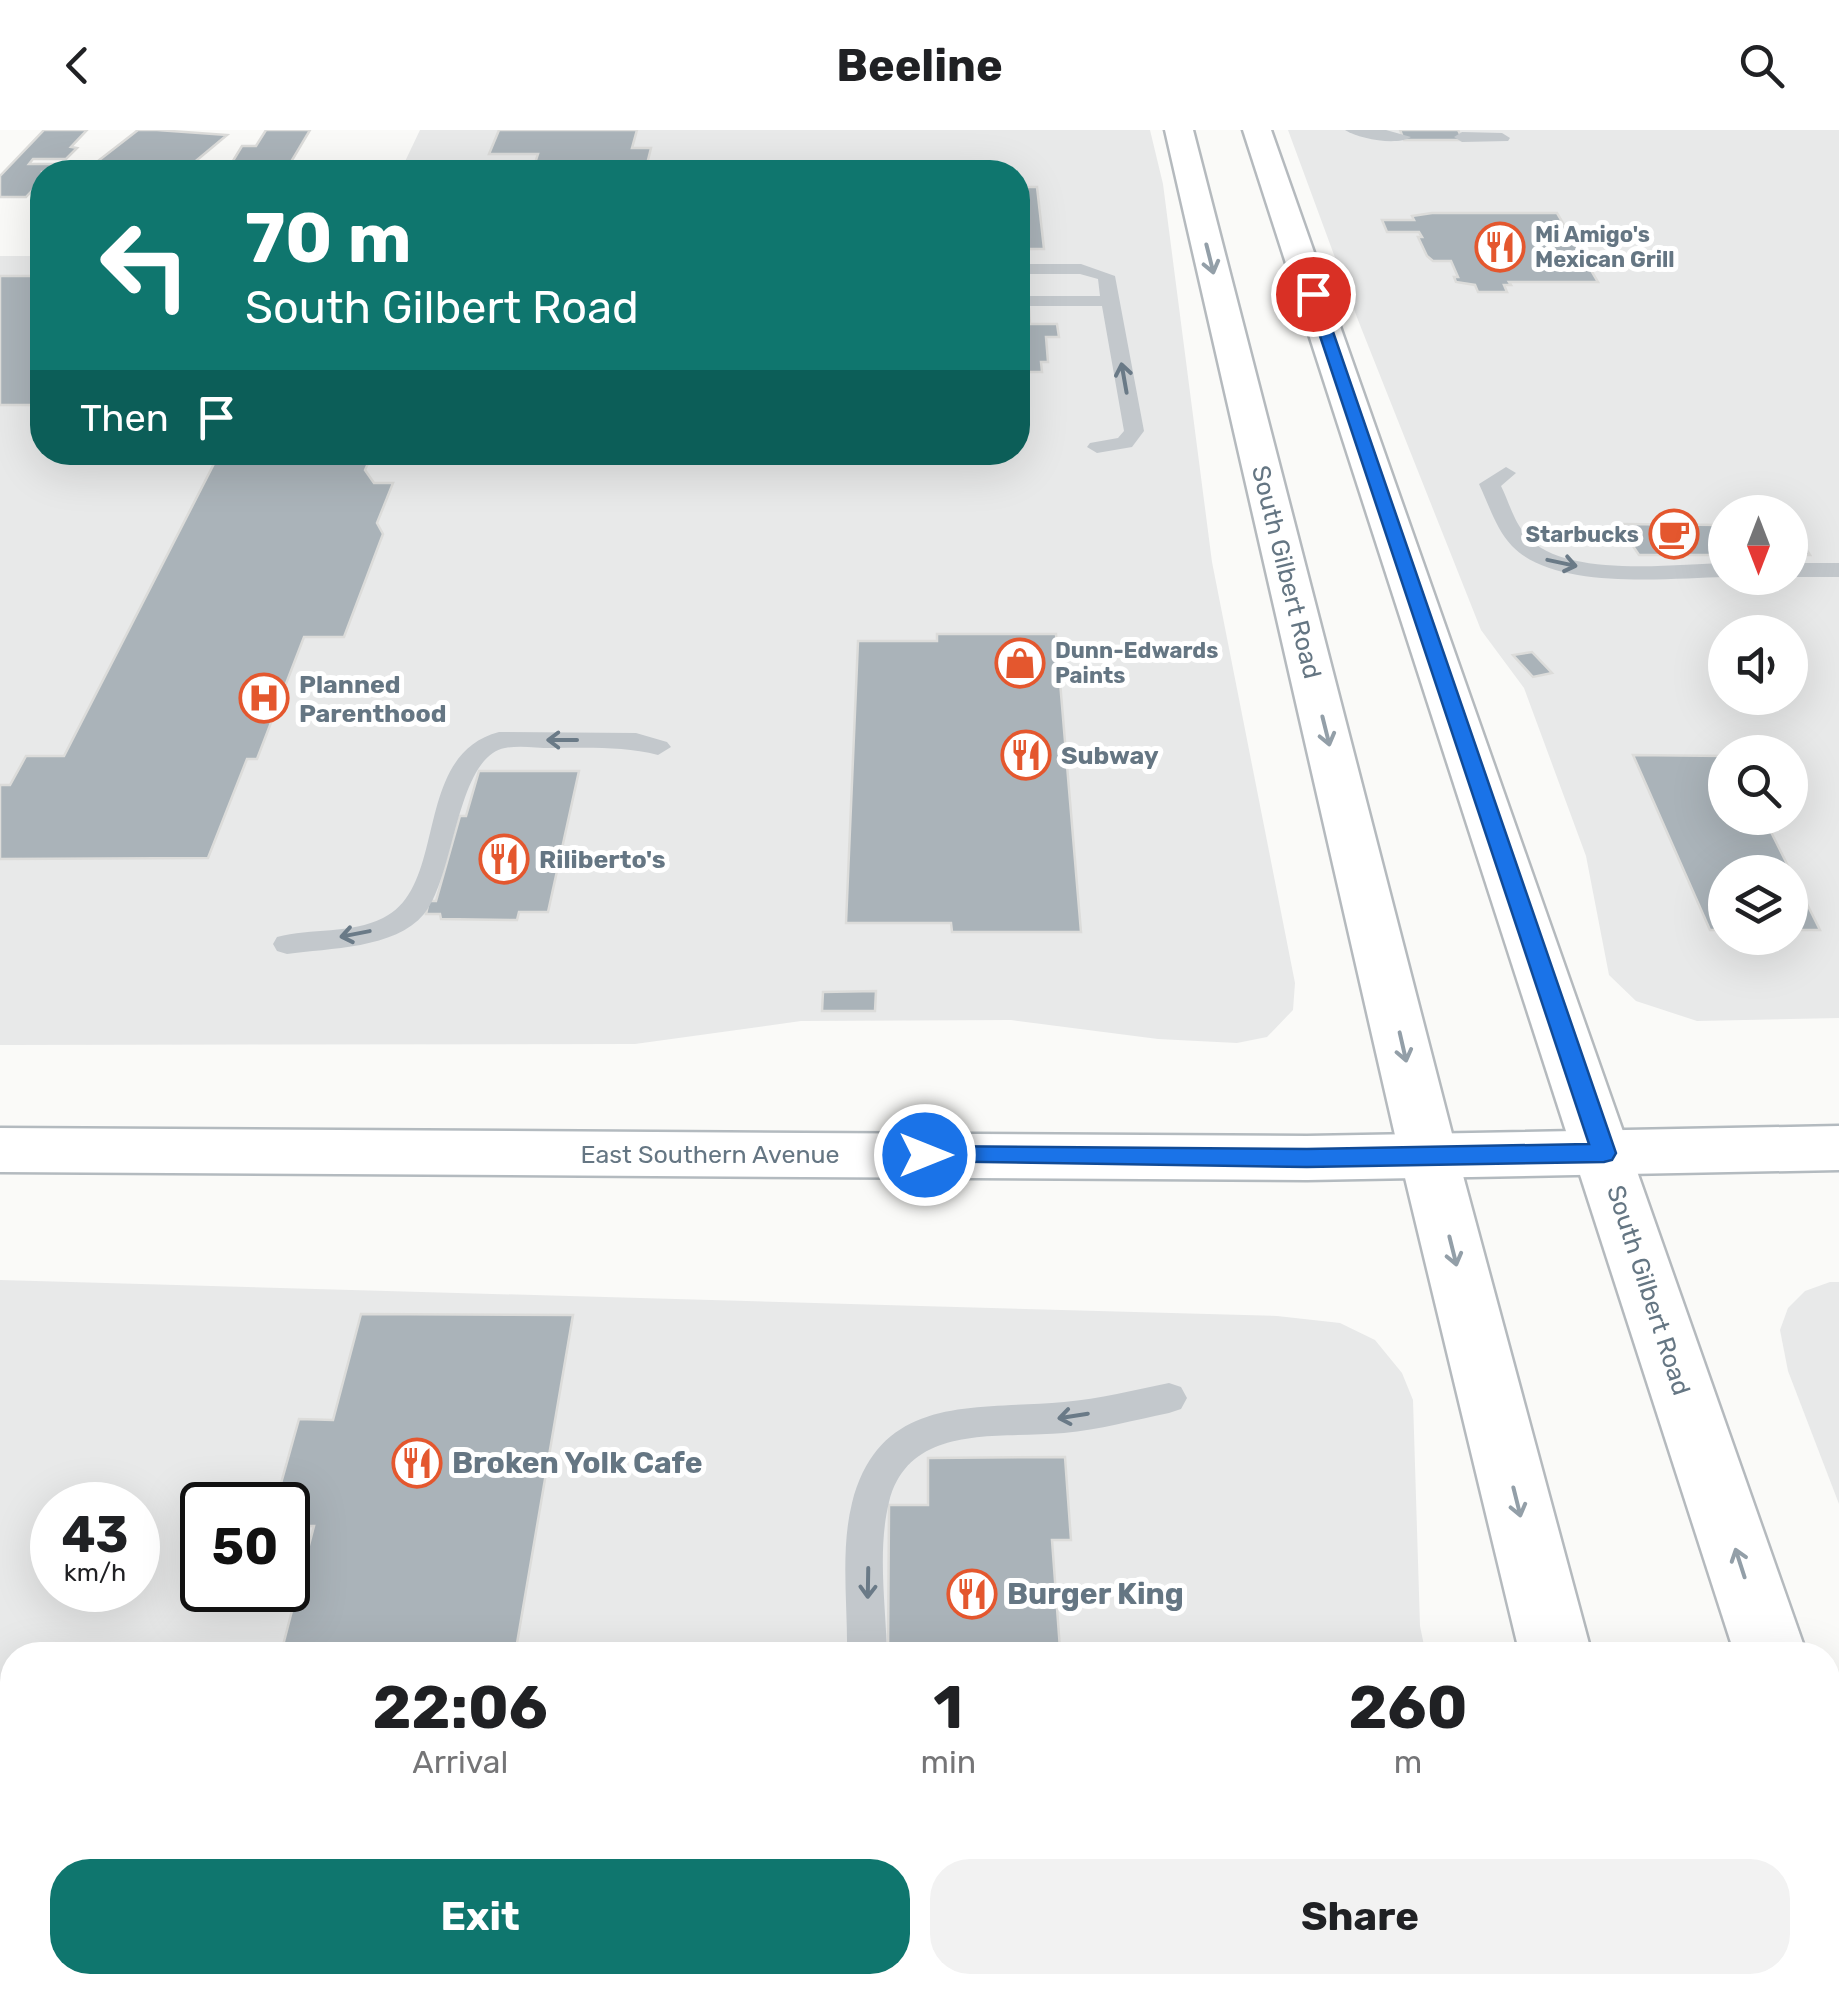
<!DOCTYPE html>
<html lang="en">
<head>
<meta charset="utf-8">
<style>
  :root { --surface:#fff; --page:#f2f2f2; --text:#202124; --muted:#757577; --accent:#0f766e }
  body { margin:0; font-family:Rubik,sans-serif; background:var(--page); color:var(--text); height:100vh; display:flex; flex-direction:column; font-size:38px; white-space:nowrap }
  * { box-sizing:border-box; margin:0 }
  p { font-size:32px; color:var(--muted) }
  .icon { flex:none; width:55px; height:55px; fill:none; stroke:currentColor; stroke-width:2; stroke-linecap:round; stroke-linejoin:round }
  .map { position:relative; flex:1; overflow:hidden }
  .details { position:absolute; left:0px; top:1512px; width:1840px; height:352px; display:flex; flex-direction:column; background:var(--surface); border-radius:40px 40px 0 0; box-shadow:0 10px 40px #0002 }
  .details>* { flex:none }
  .banner { position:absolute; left:30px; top:30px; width:1000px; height:305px; border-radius:40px; box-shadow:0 10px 40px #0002; background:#0f766e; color:#fff; overflow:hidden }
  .needle { width:65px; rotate:180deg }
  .controls { position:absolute; left:1708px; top:365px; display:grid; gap:20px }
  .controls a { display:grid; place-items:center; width:100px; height:100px; border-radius:50%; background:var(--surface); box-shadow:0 10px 40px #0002; font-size:50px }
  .speed { position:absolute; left:30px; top:1352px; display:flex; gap:20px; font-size:50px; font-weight:700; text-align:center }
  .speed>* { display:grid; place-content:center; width:130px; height:130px; border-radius:50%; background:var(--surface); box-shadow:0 10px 40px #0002; line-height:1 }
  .speed small { font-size:25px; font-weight:400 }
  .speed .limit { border:5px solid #111; border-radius:15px; background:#fff; color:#111 }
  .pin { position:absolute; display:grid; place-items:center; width:85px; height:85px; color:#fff; margin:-42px; border:5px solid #fff; border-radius:50%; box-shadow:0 2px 10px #0007 }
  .me { position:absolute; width:110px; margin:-55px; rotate:90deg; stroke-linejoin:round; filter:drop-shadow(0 0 8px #0008) }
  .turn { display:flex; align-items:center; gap:35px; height:210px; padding:0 50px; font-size:45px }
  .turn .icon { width:130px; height:130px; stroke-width:2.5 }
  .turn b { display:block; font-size:70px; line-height:85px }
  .then { display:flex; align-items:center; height:95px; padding:0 50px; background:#0003; gap:20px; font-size:38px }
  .eta { display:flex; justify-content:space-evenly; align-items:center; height:170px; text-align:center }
  .eta b { font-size:60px; font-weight:700; line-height:70px }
  .button { display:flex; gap:20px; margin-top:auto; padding:20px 50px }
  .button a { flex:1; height:115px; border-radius:40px; background:var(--accent); color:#fff; font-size:40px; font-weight:700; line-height:115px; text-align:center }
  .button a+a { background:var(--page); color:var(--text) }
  header { display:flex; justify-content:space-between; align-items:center; height:130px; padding:0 50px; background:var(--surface); font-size:45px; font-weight:700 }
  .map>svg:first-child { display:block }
  .built { fill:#e8e9e9; fill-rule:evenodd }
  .building { fill:#aab3b9; stroke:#dcdcda; stroke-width:2.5 }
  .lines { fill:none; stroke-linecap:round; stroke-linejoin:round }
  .secondary-casing { stroke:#b3babf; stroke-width:5 }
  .primary-casing { stroke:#b5babe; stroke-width:5 }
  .lane { fill:#c3c8cc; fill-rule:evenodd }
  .secondary { fill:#fff; fill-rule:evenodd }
  .primary { fill:#fff; fill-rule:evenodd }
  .oneway { stroke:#939fa8 }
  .oneway2 { stroke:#6a7a87 }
  .route { fill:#1a73e8; stroke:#114b97; stroke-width:2.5 }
  .labels { text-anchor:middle; stroke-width:10; stroke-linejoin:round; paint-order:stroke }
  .far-poi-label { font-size:22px; font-weight:bold; fill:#657683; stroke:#fff; text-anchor:start }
  .street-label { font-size:25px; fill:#657683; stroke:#fff }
  .poi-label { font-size:25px; font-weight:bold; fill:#657683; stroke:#fff; text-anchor:start }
  .near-poi-label { font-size:30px; font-weight:bold; fill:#657683; stroke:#fff; text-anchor:start }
</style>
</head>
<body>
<header><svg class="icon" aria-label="back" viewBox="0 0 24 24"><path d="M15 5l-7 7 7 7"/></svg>Beeline<svg class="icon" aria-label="search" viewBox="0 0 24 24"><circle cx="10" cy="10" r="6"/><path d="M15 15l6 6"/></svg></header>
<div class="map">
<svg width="1839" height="1863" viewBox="0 0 1839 1863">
  <rect width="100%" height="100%" fill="#fafaf8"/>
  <g class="built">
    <path d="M420 0H1150L1163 54 1212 432 1295 853 1293 880 1267 907 1237 913 1158 909 1011 890 801 891 635 914 0 915V126H42V322H1018V42H400Z"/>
    <path d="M1288 0H1839V888L1697 891 1636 871 1609 845 1586 726 1524 558 1481 500 1358 190ZM1725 382H1790V448H1725ZM1725 502H1790V568H1725ZM1725 622H1790V688H1725ZM1725 742H1790V808H1725Z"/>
    <path d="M0 1150 1277 1186 1340 1193 1375 1210 1402 1243 1413 1270 1420 1496 1426 1525H12V1852H1488L1490 1863H0ZM52 1375H138V1460H52ZM202 1375H288V1460H202Z"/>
    <path d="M1830 1152H1839V1374L1788 1241 1780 1200 1788 1178 1805 1161Z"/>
  </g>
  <g class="building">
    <path d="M44 0H87L71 17 77 18 66 29H33L29 34H63L55 42H42V50L26 67H0V46Z"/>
    <path d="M138 0H157L227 5 185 40 98 31Z"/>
    <path d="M266 0H310L285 42 228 39 242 16H256Z"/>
    <path d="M499 0H637L632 18H651L645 42H532L538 24H489Z"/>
    <path d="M1400 0H1458L1463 10H1404Z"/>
    <path d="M1018 57H1037L1044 119H1018Z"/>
    <path d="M1432 83H1557L1598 152H1509L1511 155H1504L1507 162H1478L1475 155 1456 152 1454 147H1458L1451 131H1433L1427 126 1418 107H1422L1419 102H1387L1382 90H1414L1412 86Z"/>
    <rect x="0" y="146" width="42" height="129"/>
    <path d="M1018 179H1029L1030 194H1057L1059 207H1046L1048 232H1041L1042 242H1018Z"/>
    <path d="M220 322H373L365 340 374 353H393L377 393 383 404 344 507H304L257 629H247L208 728 0 729V655H10L26 626H64Z"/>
    <path d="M1618 394 1725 395V425H1639Z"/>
    <path d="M1790 395H1791L1810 425H1790Z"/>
    <path d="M937 504H1056L1081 802H952L951 793H846L858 511H937Z"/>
    <path d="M1532 522 1552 543 1533 547 1513 525Z"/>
    <path d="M1633 625 1725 626V688H1764L1820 800H1790V742H1725V800H1710Z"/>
    <path d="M479 641H579L548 782H519L517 790 441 789 440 784H426L429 771H436L460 686H466Z"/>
    <path d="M876 861 875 881H822L823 862Z"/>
    <path d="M361 1184 573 1185 515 1525 281 1523 314 1396H288V1375H275L299 1289 333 1290Z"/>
    <path d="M1065 1327 1071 1410H1052L1060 1519 1074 1525H888L889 1375H928V1328Z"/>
  </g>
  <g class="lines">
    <g class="secondary-casing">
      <path id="secondary" d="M1839 996V1040L1307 1050 0 1042V998L1307 1006Z"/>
    </g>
    <g class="primary-casing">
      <g id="primary">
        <path d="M1165 0H1193L1458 1027 1592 1525H1520L1400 1027Z"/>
        <path d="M1243 0H1271L1807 1525H1735Z"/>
        <path d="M1828 1656 1839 1660V1768L1828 1763Z"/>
        <path d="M1599 1852H1680L1683 1863H1601Z"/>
      </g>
    </g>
    <g class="lane">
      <path d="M1345 0H1386L1411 7C1397 16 1359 9 1345 0Z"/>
      <path d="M1502 3 1510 8 1508 11 1462 12 1454 7 1462 2Z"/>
      <path d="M1018 134H1081L1115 146 1144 301 1132 317 1097 323 1087 317 1090 313 1118 308 1124 301 1102 176H1018V166H1100L1098 149 1080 144H1018Z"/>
      <path d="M1506 337 1516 343 1501 356C1509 372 1514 392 1526 405 1562 449 1674 434 1725 433V447C1668 448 1555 461 1512 416 1496 399 1489 375 1479 354Z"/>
      <rect x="1790" y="433" width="49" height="14"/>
      <path d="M499 602 636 603 667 612 671 617 658 625C623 616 587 618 551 618 537 618 519 615 505 618 456 627 455 747 424 784 395 819 329 818 287 824L277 821 273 814 277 807C311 798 351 804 383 788 449 757 411 625 499 602Z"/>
      <path d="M1169 1253 1181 1257 1187 1268 1181 1279 1169 1283C1134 1290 1099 1300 1064 1303 1000 1309 909 1292 889 1372 877 1421 886 1476 887 1525H847C848 1476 840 1421 852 1373 880 1263 975 1280 1064 1272 1100 1269 1134 1260 1169 1253Z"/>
    </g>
    <use href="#secondary" class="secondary"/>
    <use href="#primary" class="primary"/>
  </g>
  <defs><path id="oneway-shaft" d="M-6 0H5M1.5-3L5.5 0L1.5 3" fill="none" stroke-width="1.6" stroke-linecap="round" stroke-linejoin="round" transform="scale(2.5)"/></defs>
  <g class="oneway">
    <use href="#oneway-shaft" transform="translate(1210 129) rotate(76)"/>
    <use href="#oneway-shaft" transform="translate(1326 601) rotate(76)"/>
    <use href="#oneway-shaft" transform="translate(1403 917) rotate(77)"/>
    <use href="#oneway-shaft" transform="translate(1453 1121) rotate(76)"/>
    <use href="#oneway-shaft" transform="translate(1517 1372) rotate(76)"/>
    <use href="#oneway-shaft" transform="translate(1740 1433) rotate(-108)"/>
  </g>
  <g class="oneway2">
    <use href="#oneway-shaft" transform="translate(1124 248) rotate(-100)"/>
    <use href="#oneway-shaft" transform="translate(1562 433) rotate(12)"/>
    <use href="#oneway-shaft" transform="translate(562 610) rotate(-180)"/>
    <use href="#oneway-shaft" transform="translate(355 804) rotate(169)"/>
    <use href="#oneway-shaft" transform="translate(1073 1286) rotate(171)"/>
    <use href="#oneway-shaft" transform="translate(868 1453) rotate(91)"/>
  </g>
  <path class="route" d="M1313 160 1320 164 1616 1023 1612 1030 1604 1032 1307 1037 916 1031 913 1025 916 1019 925 1016 1307 1019 1589 1014 1306 164Z"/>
  <defs>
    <g id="restaurant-ring" transform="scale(2.5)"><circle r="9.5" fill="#fff" stroke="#e4572e" stroke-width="1.5"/><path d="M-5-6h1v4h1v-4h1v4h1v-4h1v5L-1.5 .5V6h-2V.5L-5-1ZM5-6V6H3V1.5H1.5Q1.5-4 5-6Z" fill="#e4572e"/></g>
    <g id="cafe-ring" transform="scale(2.5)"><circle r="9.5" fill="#fff" stroke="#e4572e" stroke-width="1.5"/><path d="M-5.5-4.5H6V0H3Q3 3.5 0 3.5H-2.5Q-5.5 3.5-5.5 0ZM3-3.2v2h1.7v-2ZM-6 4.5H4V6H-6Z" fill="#e4572e"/></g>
    <g id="shop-ring" transform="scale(2.5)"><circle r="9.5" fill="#fff" stroke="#e4572e" stroke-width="1.5"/><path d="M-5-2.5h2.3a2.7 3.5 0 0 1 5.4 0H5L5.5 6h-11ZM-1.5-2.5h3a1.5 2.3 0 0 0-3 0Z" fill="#e4572e"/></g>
    <g id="hospital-ring" transform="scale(2.5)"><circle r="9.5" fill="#fff" stroke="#e4572e" stroke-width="1.5"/><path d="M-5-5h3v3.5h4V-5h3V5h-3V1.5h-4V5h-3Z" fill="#e4572e"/></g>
  </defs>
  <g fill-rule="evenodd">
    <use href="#restaurant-ring" x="1500" y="117"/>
    <use href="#cafe-ring" x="1674" y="404"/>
    <use href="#shop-ring" x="1020" y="533"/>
    <use href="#hospital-ring" x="264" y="568"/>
    <use href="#restaurant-ring" x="1026" y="625"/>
    <use href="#restaurant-ring" x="504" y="729"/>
    <use href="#restaurant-ring" x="417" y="1333"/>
    <use href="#restaurant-ring" x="972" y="1464"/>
  </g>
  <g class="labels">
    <g class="far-poi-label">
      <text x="1535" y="112">Mi Amigo's<tspan x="1535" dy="25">Mexican Grill</tspan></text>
      <text x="1639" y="412" text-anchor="end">Starbucks</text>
      <text x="1055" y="528">Dunn-Edwards<tspan x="1055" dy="25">Paints</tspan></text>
    </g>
    <g class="street-label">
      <text transform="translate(1287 442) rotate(76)" y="9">South Gilbert Road</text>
      <text x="710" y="1033">East Southern Avenue</text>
      <text transform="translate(1649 1160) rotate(72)" y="9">South Gilbert Road</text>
    </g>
    <g class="poi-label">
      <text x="299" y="563">Planned<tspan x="299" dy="29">Parenthood</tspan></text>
      <text x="1061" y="634">Subway</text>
      <text x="539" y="738">Riliberto's</text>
    </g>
    <g class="near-poi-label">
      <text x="452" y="1343">Broken Yolk Cafe</text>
      <text x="1007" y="1474">Burger King</text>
    </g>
  </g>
</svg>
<div class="controls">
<a><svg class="needle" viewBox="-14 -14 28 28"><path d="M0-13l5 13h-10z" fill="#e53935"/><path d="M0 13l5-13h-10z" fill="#757577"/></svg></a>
<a><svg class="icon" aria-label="sound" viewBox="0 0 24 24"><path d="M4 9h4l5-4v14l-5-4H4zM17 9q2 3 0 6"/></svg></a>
<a><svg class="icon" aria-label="search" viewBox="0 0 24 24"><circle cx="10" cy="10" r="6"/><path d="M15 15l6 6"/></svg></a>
<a><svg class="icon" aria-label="layers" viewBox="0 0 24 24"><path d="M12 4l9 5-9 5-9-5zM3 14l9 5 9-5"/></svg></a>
</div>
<div class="speed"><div>43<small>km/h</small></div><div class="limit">50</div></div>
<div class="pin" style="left:1313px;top:164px;background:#d93025"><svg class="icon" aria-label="arrive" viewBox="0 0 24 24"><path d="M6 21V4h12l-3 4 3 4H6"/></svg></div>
<svg class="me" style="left:925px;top:1025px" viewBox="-20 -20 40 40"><circle r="17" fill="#1a73e8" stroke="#fff" stroke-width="3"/><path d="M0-11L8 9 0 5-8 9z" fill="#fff"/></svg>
<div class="banner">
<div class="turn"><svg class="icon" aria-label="left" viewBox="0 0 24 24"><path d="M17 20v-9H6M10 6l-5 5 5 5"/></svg><div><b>70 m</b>South Gilbert Road</div></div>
<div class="then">Then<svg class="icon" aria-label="arrive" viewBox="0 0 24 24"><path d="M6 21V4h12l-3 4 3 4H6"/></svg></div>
</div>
<section class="details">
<div class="eta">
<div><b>22:06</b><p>Arrival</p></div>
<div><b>1</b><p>min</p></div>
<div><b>260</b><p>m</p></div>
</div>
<div class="button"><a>Exit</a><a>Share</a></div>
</section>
</div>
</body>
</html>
